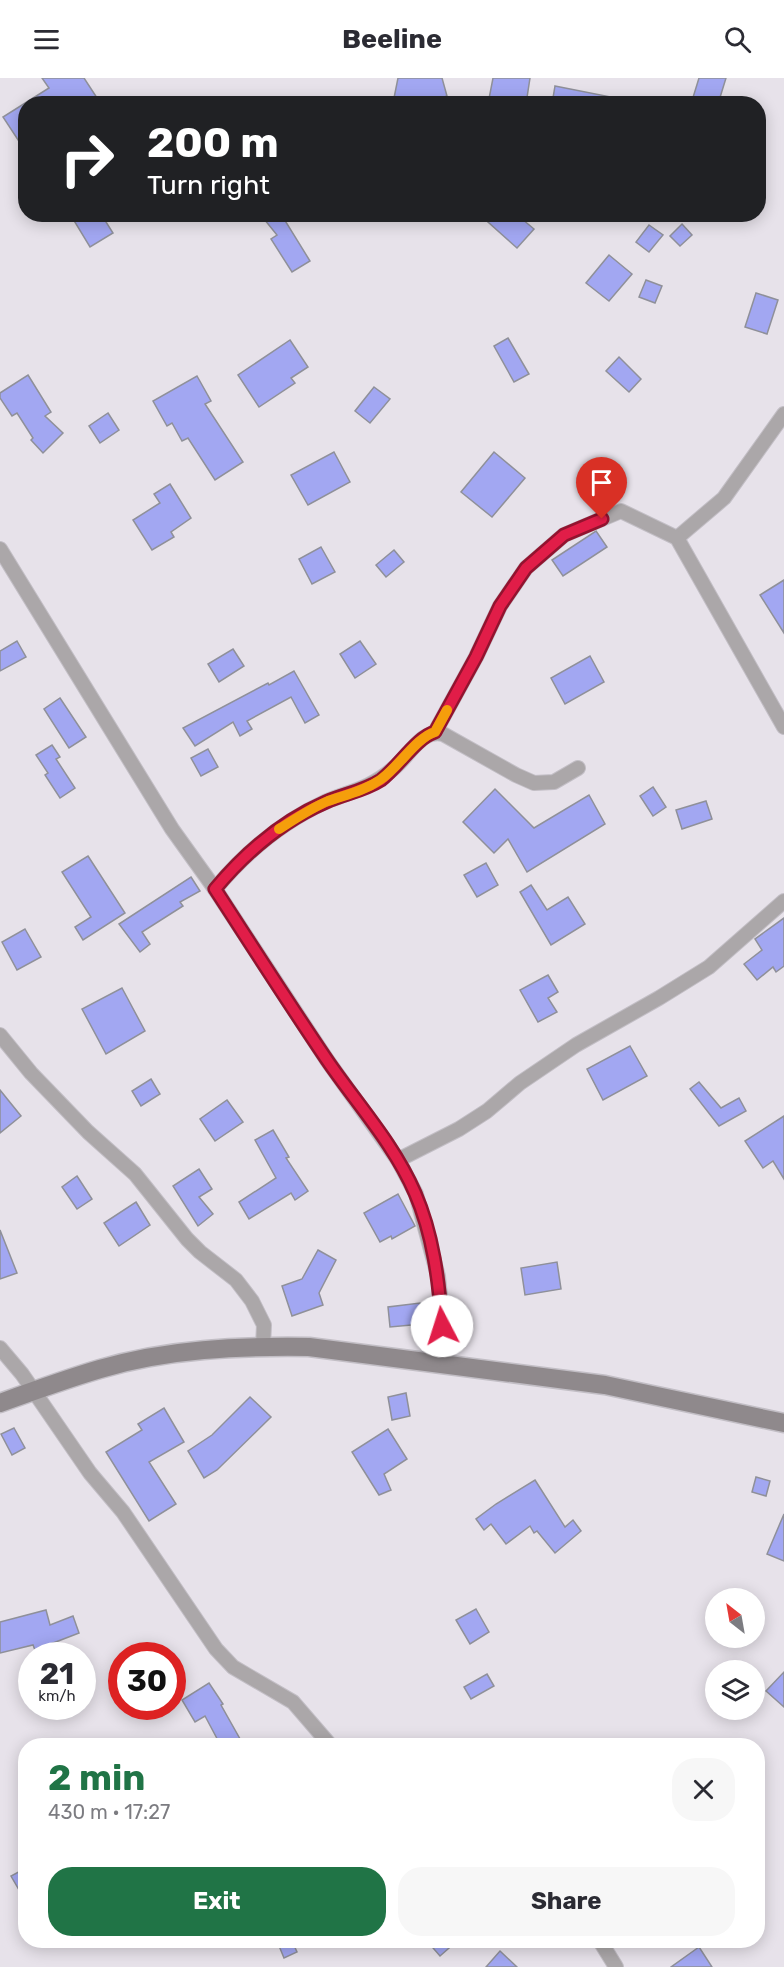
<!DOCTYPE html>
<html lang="en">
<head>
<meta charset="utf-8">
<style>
  :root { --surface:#fff; --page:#f7f7f7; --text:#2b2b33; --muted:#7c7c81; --accent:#207446 }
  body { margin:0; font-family:Rubik,sans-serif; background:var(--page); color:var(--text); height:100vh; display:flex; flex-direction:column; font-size:22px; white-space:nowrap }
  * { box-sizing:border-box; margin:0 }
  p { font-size:20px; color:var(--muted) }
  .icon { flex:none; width:33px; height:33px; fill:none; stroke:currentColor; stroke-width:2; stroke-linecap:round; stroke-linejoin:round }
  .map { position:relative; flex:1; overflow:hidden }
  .details { position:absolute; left:18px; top:1660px; width:747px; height:210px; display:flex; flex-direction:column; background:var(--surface); border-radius:24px; box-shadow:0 3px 15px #0003 }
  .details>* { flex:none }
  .hud { position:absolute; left:18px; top:18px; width:748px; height:126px; border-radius:24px; box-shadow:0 3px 15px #0003; background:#202124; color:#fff; overflow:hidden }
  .needle { width:39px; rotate:329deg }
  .buttons { position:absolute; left:705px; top:1510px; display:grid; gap:12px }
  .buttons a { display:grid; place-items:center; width:60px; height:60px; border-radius:50%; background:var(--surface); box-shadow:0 3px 15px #0003; font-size:30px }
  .speed { position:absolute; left:18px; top:1564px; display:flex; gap:12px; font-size:30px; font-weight:700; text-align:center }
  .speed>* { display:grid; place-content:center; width:78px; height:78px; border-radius:50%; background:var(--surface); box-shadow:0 3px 15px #0003; line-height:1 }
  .speed small { font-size:15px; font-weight:400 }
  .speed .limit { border:9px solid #d22; background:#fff; color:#111 }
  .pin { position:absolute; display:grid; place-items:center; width:51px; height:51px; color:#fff; margin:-62px -26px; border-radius:50% 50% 50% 0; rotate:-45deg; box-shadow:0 0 6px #0007 }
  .pin .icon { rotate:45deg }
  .me { position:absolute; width:66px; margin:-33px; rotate:355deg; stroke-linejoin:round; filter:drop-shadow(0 0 4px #0008) }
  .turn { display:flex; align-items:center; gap:21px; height:126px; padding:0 30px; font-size:27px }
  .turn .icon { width:78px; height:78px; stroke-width:2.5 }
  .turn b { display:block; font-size:42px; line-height:51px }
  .round { display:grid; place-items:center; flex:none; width:63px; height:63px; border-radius:24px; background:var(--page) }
  .overview { display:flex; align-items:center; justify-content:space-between; height:102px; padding:0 30px }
  h1 { font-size:36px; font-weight:700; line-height:45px; color:var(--accent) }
  .action { display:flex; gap:12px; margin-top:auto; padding:12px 30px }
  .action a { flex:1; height:69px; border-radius:24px; background:var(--accent); color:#fff; font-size:24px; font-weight:700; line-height:69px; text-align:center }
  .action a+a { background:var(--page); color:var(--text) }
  header { display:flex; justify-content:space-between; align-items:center; height:78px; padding:0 30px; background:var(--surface); font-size:27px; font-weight:700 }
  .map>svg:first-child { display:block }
  .building { fill:#a2a7f2; stroke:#8f9099; stroke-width:1.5 }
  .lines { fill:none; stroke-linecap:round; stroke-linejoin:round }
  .street-casing { stroke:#c2bec5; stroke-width:16 }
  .secondary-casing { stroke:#c2bec5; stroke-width:21 }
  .street { stroke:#aba7a9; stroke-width:14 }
  .secondary { stroke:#8f898c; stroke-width:18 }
  .route-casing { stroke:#92132f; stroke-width:15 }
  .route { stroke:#e11d48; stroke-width:10 }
  .slow { stroke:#f59e0b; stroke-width:10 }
</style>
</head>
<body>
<header><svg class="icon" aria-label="menu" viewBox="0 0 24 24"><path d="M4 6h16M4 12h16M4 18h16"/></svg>Beeline<svg class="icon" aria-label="search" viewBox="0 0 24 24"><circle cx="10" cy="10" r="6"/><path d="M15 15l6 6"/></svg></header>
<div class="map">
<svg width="784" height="1889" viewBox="0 0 784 1889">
  <rect width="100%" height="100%" fill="#e7e2ea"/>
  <g class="building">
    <path d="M42 0H84L101 26H26V74L3 39 49 10Z"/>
    <path d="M398 0H442L447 18 423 26 394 20Z"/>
    <path d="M493 0H530L526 26H488Z"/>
    <path d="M699 0H726L718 26H691Z"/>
    <path d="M555 8 611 19V26H552Z"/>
    <path d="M70 136H101L113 155 90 169Z"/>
    <path d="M260 136H281L310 183 292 194 271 161 277 157Z"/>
    <path d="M479 136H516L534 151 517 170Z"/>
    <path d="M682 146 692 157 680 168 670 158Z"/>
    <path d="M649 147 663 157 649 174 636 164Z"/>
    <path d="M609 177 632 196 609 223 586 205Z"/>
    <path d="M646 202 662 208 655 225 639 219Z"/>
    <path d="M756 215 778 222 767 256 745 249Z"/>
    <path d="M508 260 529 296 514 304 494 268Z"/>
    <path d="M290 262 308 289 291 300 295 305 259 329 238 297Z"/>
    <path d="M619 279 641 301 629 314 606 293Z"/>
    <path d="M28 297 51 334 45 338 63 355 43 375 31 362 33 360 17 335 12 338 0 320V315Z"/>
    <path d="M197 298 211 323 205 326 243 384 215 402 188 360 182 363 172 345 167 348 153 323Z"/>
    <path d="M374 309 390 321 370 345 355 333Z"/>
    <path d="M108 335 119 352 100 365 89 348Z"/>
    <path d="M334 374 350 404 308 427 291 397Z"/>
    <path d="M494 374 525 400 492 439 461 414Z"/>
    <path d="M170 406 191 440 171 454 174 459 152 472 133 442 160 425 154 416Z"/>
    <path d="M596 453 607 469 563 498 552 482Z"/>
    <path d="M321 469 335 494 312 506 299 481Z"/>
    <path d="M394 472 404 484 386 499 376 487Z"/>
    <path d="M784 502V555L760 517Z"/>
    <path d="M17 563 26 579 0 593V573Z"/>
    <path d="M360 563 376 586 355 600 340 576Z"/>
    <path d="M233 571 244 588 219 604 208 586Z"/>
    <path d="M590 578 604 604 565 626 551 600Z"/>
    <path d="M294 593 319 637 305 645 291 619 247 643 252 651 240 658 233 644 195 668 183 650 268 605 269 607Z"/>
    <path d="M60 620 86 659 69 670 44 631Z"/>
    <path d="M52 667 60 679 56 681 75 710 60 720 45 697 48 695 36 677Z"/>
    <path d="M208 671 218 689 201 698 191 680Z"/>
    <path d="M653 709 666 729 653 738 640 718Z"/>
    <path d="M495 711 534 750 589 717 605 746 527 794 508 761 494 775 463 744Z"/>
    <path d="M706 723 712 741 682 751 676 732Z"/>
    <path d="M88 778 125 835 83 862 75 849 91 839 62 794Z"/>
    <path d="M486 785 498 807 477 819 464 797Z"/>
    <path d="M191 799 200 813 180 824 183 828 142 854 150 866 140 874 119 846Z"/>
    <path d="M531 807 547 832 568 819 585 846 551 867 520 814Z"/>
    <path d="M784 840V888L776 894 773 889 757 902 744 886 762 872 755 861Z"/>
    <path d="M25 851 41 879 17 892 2 864Z"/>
    <path d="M548 897 558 914 548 920 557 934 538 944 520 912Z"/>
    <path d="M122 910 145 953 106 976 82 931Z"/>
    <path d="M630 968 647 998 603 1022 587 991Z"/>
    <path d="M151 1001 160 1016 141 1028 132 1013Z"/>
    <path d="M699 1004 721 1030 739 1020 746 1033 719 1048 690 1011Z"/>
    <path d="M0 1012 21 1038 0 1055Z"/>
    <path d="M227 1022 243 1044 215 1063 200 1041Z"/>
    <path d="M784 1038V1101L773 1083 763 1090 745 1063Z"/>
    <path d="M273 1052 289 1079 286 1080 308 1113 295 1122 291 1115 249 1141 239 1124 276 1100 255 1062Z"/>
    <path d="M199 1091 212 1111 199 1119 213 1136 198 1148 173 1108Z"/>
    <path d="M77 1098 92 1121 77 1131 62 1109Z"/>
    <path d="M398 1116 415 1148 392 1161 391 1158 380 1164 364 1135Z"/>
    <path d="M136 1124 150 1147 119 1168 104 1145Z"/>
    <path d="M0 1152 17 1195 0 1201Z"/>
    <path d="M318 1172 336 1182 319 1215 323 1227 292 1238 282 1208 302 1201Z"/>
    <path d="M557 1184 561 1211 525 1217 521 1190Z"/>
    <path d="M420 1225 422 1246 390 1249 388 1229Z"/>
    <path d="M406 1315 410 1338 392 1342 388 1319Z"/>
    <path d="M250 1319 271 1339 217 1392 204 1400 188 1373 212 1357Z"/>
    <path d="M164 1330 184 1364 149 1384 176 1426 149 1443 106 1374 142 1352 138 1346Z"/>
    <path d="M14 1350 25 1370 12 1377 1 1356Z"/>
    <path d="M388 1351 407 1381 384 1396 391 1412 379 1417 352 1374Z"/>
    <path d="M756 1399 770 1403 766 1418 752 1414Z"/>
    <path d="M535 1402 565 1449 573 1442 581 1453 555 1475 537 1453 534 1455 530 1448 506 1466 491 1446 484 1452 476 1441 496 1426Z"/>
    <path d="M784 1436V1483L767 1476Z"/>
    <path d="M476 1531 489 1554 470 1566 456 1542Z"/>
    <path d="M46 1532 50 1547 73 1538 79 1555 35 1572 33 1567 0 1575V1544Z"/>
    <path d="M784 1594V1629L766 1613Z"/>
    <path d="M487 1596 494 1608 471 1621 464 1609Z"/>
    <path d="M209 1605 223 1626 221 1627 244 1668H221L205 1638 195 1644 182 1622Z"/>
    <path d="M26 1790V1824L11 1798Z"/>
    <path d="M277 1863H292L297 1874 284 1880Z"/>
    <path d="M427 1863H457L440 1878Z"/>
    <path d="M699 1869 712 1889H671Z"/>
    <path d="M500 1873 517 1889H486Z"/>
  </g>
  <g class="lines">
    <g class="street-casing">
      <g id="street">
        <path d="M677 460 724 420 784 336"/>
        <path d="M0 471 172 751 215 811 327 982 398 1082 416 1116 438 1198 443 1248 436 1284"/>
        <path d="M435 654 476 579 500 528 526 490 564 457 621 433 677 460 784 649"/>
        <path d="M215 811C245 775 282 744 325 724 354 712 369 711 394 690 410 677 422 650 443 656L516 697 534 705 554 704 578 690"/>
        <path d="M0 957 31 995 88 1054 135 1096 187 1161 200 1174 236 1202 252 1223 264 1247 263 1268"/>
        <path d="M398 1082 459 1051 487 1033 520 1005 576 967 659 920 709 889 784 823"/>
        <path d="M0 1270 22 1296 90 1395 123 1434 216 1571 233 1589 293 1624 331 1668"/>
        <path d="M600 1863 616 1889"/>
      </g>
    </g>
    <g class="secondary-casing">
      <path id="secondary" d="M0 1325C33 1313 66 1301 100 1291 167 1271 239 1268 309 1269L605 1307 784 1345"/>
    </g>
    <use href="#street" class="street"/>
    <use href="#secondary" class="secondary"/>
  </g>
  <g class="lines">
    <g class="route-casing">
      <path id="route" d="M442 1248C439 1203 433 1156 415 1115 394 1066 357 1026 327 982 289 926 252 868 215 811 245 775 282 743 326 724 344 716 364 713 381 702 398 689 417 659 435 654L476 579 500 528 526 490 564 457 602 441"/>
    </g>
    <use href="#route" class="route"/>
    <path class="slow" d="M279 751C295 741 311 730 328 723 345 717 364 713 380 702 398 690 417 659 435 654L447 632"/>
  </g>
</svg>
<div class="buttons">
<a><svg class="needle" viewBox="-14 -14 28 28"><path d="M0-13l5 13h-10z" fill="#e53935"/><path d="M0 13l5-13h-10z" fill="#7c7c81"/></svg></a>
<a><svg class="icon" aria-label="layers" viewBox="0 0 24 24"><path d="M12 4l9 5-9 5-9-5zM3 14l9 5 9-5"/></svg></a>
</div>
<div class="speed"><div>21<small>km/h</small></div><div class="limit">30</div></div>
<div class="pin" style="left:602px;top:441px;background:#d93025"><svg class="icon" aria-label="arrive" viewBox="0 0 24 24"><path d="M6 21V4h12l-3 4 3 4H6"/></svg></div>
<svg class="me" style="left:442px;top:1248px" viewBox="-20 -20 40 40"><circle r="19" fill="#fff"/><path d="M0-13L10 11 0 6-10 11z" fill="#e11d48"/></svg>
<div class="hud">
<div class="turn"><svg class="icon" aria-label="right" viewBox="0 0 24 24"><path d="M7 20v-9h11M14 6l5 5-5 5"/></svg><div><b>200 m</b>Turn right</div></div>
</div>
<section class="details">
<div class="overview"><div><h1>2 min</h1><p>430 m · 17:27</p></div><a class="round"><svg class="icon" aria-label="close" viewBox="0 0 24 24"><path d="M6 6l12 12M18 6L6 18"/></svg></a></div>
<div class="action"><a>Exit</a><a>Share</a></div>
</section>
</div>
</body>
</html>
